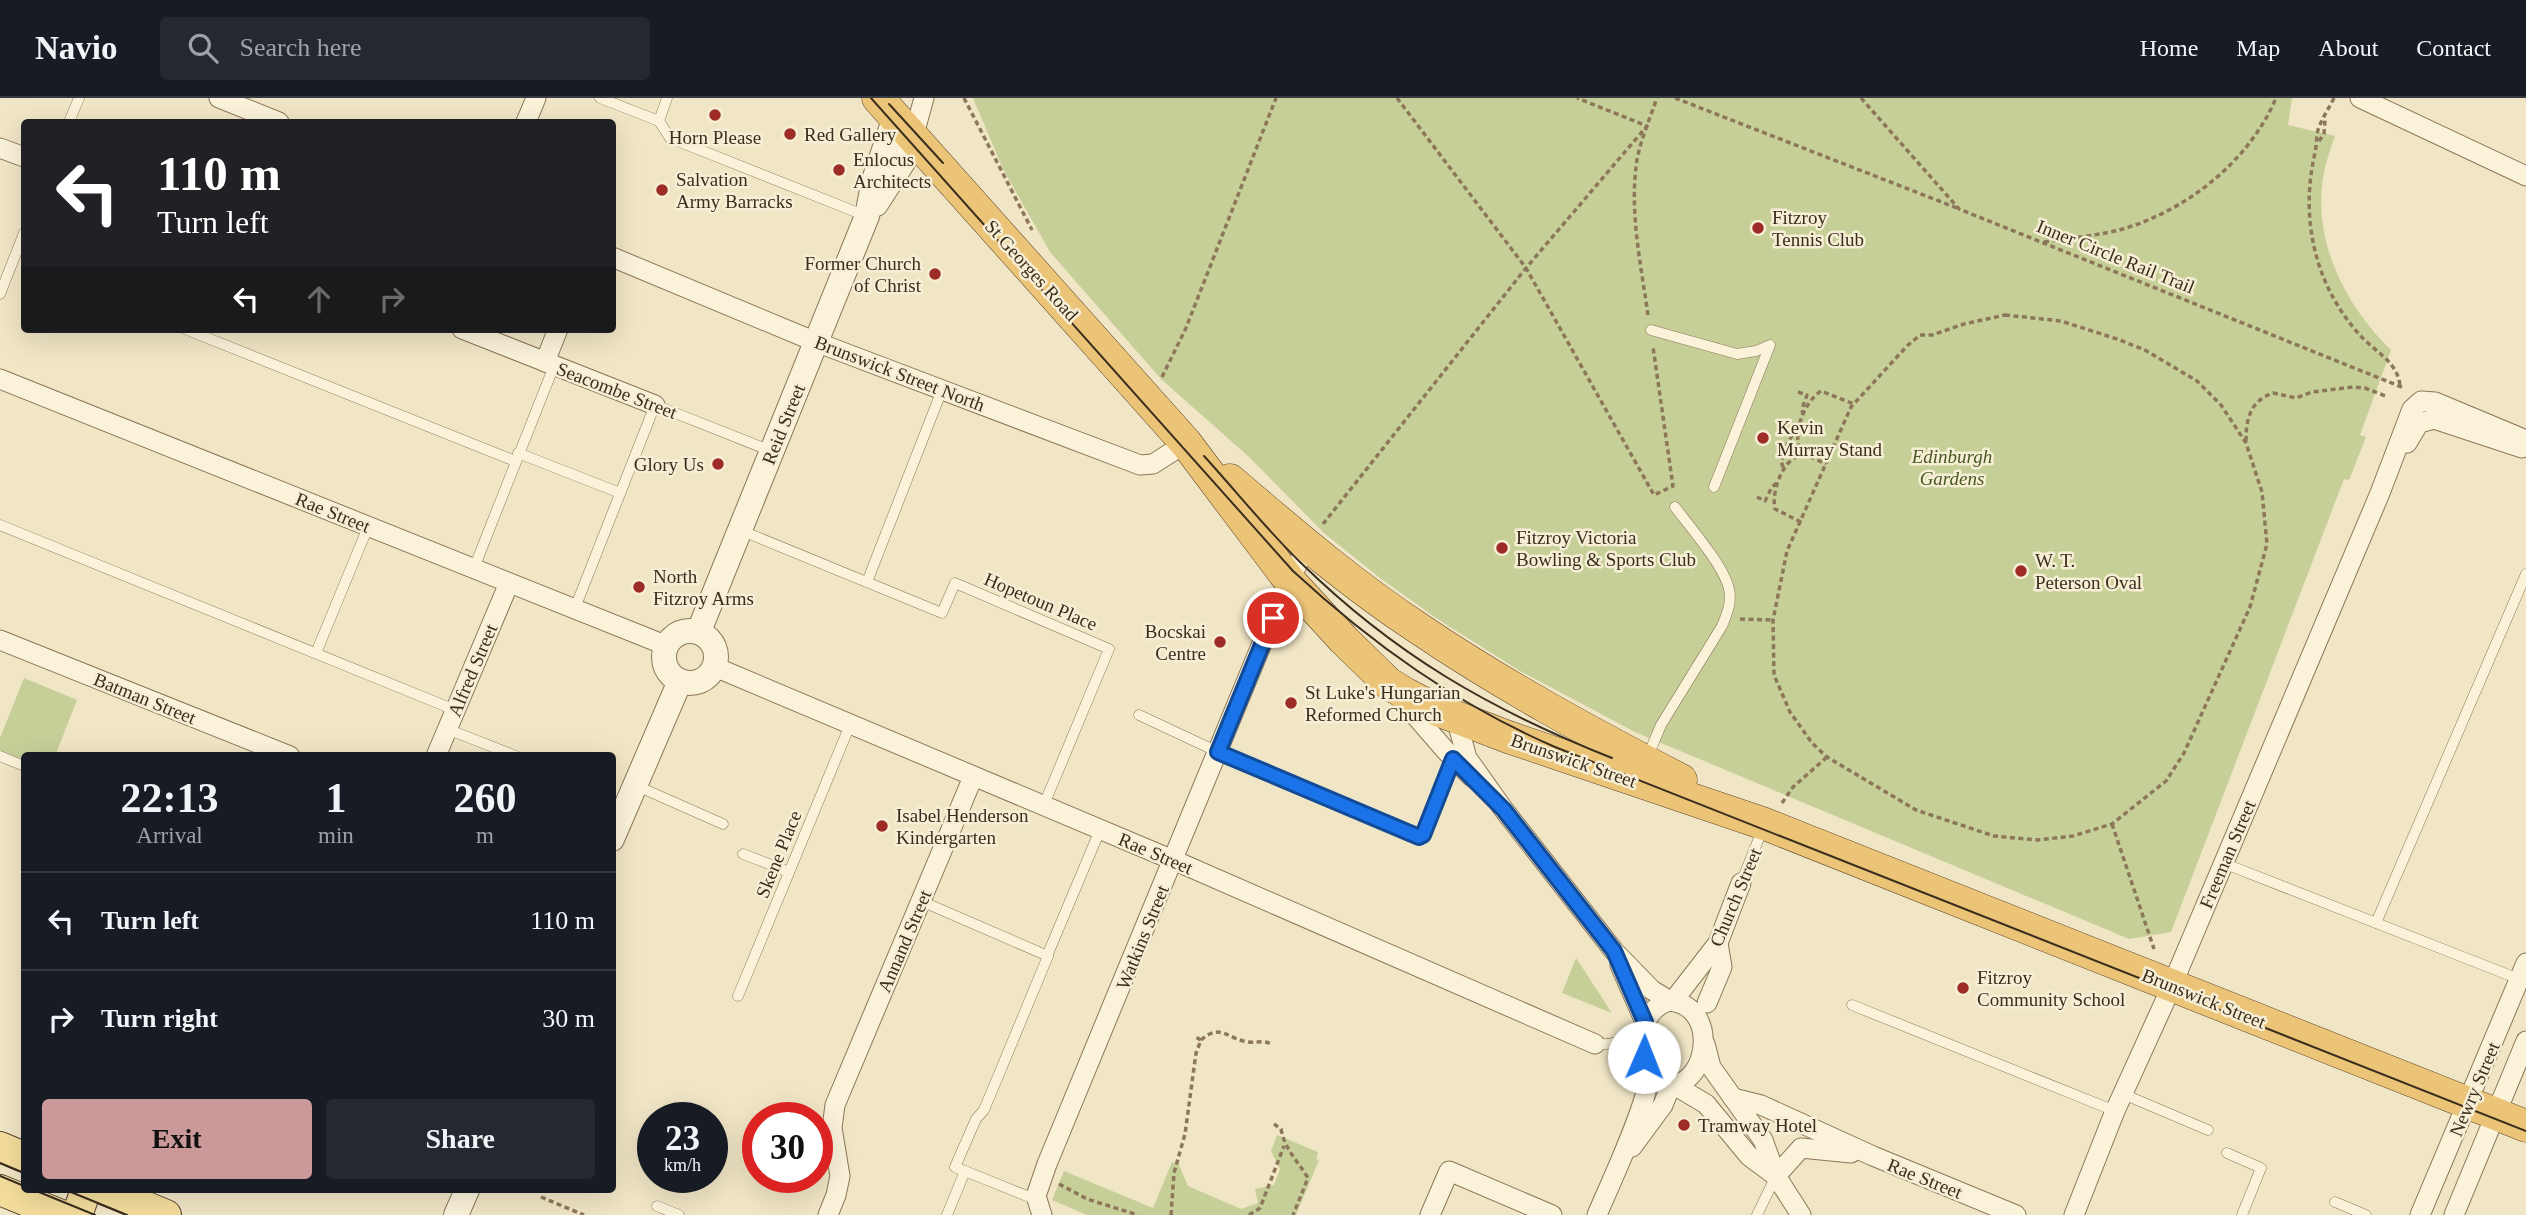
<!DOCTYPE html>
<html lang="en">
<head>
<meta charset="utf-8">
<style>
  :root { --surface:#171b24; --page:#242831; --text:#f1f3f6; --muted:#9ea1a6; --line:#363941; --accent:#cb9999 }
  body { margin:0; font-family:"Times New Roman",serif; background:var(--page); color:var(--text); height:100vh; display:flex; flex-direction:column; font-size:26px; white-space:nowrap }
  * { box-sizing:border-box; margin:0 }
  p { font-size:23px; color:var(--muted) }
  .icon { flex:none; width:38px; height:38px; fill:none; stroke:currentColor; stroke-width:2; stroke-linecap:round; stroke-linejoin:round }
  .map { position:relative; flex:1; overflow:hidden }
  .drawer { position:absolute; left:21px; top:654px; width:595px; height:441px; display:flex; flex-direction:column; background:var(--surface); border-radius:7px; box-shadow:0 7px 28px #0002 }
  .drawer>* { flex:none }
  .guide { position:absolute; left:21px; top:21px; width:595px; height:214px; border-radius:7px; box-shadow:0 7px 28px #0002; background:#202124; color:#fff; overflow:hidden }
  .speed { position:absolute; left:637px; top:1004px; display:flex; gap:14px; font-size:35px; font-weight:700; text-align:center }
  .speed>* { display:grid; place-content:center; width:91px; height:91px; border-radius:50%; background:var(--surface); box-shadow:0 7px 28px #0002; line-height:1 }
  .speed small { font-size:18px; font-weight:400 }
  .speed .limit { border:10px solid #d22; background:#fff; color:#111 }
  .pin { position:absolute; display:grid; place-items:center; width:60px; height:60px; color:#fff; margin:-30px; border:4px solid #fff; border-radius:50%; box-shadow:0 2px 7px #0007 }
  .me { position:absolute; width:77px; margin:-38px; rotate:1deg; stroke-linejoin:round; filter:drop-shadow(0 0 5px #0008) }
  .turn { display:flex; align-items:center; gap:24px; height:147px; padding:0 21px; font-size:32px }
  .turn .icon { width:91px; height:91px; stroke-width:2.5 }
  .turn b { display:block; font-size:49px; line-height:60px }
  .lanes { display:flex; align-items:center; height:66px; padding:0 21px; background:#0003; justify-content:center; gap:35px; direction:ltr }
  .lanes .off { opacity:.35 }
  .eta { display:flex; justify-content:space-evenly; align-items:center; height:119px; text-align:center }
  .eta b { font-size:42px; font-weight:600; line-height:49px }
  .primary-button { display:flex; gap:14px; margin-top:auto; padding:14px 21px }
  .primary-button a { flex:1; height:80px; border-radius:7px; background:var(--accent); color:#111; font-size:28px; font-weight:600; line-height:80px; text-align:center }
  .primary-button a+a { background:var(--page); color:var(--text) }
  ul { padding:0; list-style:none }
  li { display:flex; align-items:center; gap:21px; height:98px; padding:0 21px; border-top:2px solid var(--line) }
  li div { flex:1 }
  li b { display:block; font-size:26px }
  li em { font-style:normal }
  header { display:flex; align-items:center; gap:42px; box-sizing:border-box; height:98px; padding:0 35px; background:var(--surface); border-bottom:2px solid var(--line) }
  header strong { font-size:33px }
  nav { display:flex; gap:38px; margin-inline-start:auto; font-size:24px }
  .search { width:490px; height:63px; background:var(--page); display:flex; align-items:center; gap:18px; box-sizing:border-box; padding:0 24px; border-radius:7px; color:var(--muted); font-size:26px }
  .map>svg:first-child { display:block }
  .green { fill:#c6cf98 }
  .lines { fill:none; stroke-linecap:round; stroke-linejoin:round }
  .service-casing { stroke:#8c775a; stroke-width:11 }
  .minor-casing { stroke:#8c775a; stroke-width:21 }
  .tertiary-casing { stroke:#8c775a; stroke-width:26 }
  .primary-casing { stroke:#5a442e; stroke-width:32 }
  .trunk-casing { stroke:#5a442e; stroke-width:33 }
  .path { stroke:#8c775a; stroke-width:3.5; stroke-dasharray:5 3.5; stroke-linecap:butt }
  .service { stroke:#faf2d9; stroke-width:10 }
  .minor { stroke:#faf2d9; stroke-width:19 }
  .tertiary { stroke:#faf2d9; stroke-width:24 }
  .primary { stroke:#f4dd9c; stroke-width:30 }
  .trunk { stroke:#ebc478; stroke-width:32 }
  .tram { stroke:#3b2e1e; stroke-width:2 }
  .route-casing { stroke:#114b97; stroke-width:18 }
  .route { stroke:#1a73e8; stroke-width:12 }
  .poi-dot { fill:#9d2c27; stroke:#f7efd5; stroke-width:2.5 }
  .labels { text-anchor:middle; stroke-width:5; stroke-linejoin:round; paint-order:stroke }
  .poi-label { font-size:19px; fill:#3b2e1e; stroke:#f7efd5; text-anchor:start }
  .street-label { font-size:19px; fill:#3b2e1e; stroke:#f7efd5 }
  .park-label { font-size:19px; font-style:italic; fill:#495924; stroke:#f7efd5 }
</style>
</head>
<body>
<header>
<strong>Navio</strong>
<div class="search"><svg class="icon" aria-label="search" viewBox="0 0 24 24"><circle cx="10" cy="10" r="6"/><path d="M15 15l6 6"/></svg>Search here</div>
<nav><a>Home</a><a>Map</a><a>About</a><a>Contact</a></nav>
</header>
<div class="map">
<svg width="2526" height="1117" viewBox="0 0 2526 1117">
  <rect width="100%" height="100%" fill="#f0e5c5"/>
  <g class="green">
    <path d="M973 0H2292L2288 27 2335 38C2330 52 2325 66 2323 80 2313 145 2346 208 2391 252L2360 337 2366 339 2349 382 2344 381 2171 834 2129 841 1635 634 1520 573 1439 522 1380 480 1324 435 1248 358 1161 281 1050 154 1003 71Z"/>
    <path d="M24 580 77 602 55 658H24V662L0 652V640Z"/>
    <path d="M1576 860 1612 915 1562 895Z"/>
    <path d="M1277 1037 1318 1054 1316 1061 1319 1062 1296 1117H1087L1052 1102 1064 1073 1153 1110 1172 1064 1179 1067 1188 1088 1241 1111 1258 1105 1255 1091 1274 1087 1280 1071 1271 1053Z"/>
  </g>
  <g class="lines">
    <g class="service-casing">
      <g id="service">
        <path d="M600 0 659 23 670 40 866 118"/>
        <path d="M659 23 667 0"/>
        <path d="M69 24 79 0"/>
        <path d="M0 196 24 135"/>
        <path d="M185 231 515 363"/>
        <path d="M1651 232 1737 256 1756 253 1770 247 1714 389"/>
        <path d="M518 355 620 395"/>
        <path d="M0 427 455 612"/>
        <path d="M740 432 942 515 955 485 1109 551 1043 709"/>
        <path d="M474 470 554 268"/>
        <path d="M867 484 942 292"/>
        <path d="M575 510 655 307 771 353"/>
        <path d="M316 555 368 429"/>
        <path d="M1139 617 1218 654 1419 739 1423 737 1453 661"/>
        <path d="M447 631 516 658"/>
        <path d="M0 658 24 668"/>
        <path d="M1647 660 1661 627 1722 528C1727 516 1732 504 1729 491 1724 468 1690 429 1675 409"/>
        <path d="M637 688 723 726"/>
        <path d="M743 756 789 774"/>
        <path d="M2223 765 2519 881"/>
        <path d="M1741 785 1763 730"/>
        <path d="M921 803 1048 858 984 1012 976 1021 955 1069 1037 1102"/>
        <path d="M2376 825 2526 476"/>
        <path d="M1047 858 1100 732"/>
        <path d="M738 898 850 627"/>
        <path d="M1852 907 2115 1013"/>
        <path d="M1595 946C1612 948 1630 941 1642 930"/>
        <path d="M2123 996 2208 1032"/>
        <path d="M2227 1055 2261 1070 2242 1117"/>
        <path d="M2335 1104 2366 1117"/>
        <path d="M657 1108 679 1117"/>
        <path d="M947 1117 965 1073"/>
        <path d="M1757 1117 1776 1078"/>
      </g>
    </g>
    <g class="minor-casing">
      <g id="minor">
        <path d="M219 0 279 24"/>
        <path d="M2360 0 2526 78"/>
        <path d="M526 24 536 0"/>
        <path d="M913 40 924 0"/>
        <path d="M0 50 24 59"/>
        <path d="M612 159 816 244 1140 367 1153 366 1186 345"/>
        <path d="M462 231 655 307"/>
        <path d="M545 264 558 231"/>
        <path d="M0 281 665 547"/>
        <path d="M2407 345 2419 325 2434 321 2522 350"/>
        <path d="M0 542 290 658"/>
        <path d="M715 569 1187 768 1595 946"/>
        <path d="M1400 600 1446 653 1472 679"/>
        <path d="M1456 620 1467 660 1504 712 1614 853 1652 892 1670 903"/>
        <path d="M436 658 509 485"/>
        <path d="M1620 867 1645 924"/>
        <path d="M1670 903C1724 909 1705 999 1663 985 1653 982 1646 971 1645 960 1641 935 1643 911 1670 903Z"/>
        <path d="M1673 903 1718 845 1741 785"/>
        <path d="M1707 905 1722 869 1718 845"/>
        <path d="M1705 946 1711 969 1763 1042 1776 1078 1801 1117"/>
        <path d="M1674 987 1706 1006 1749 1058 1776 1078"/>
        <path d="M1733 1000 1761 1007 1873 1058 2016 1117"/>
        <path d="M1632 1049 1663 1007 1671 987"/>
        <path d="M1776 1078 1801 1050 1851 1055"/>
        <path d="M828 1117 836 1097 840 1078 832 1030 835 1007 973 679"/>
        <path d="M1042 1117 1036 1098 1047 1066 1282 497 1307 448"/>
        <path d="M1430 1117 1449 1073 1552 1117"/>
        <path d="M1597 1117C1608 1090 1653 996 1649 971"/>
        <path d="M2074 1117 2115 1013 2170 892 2380 395 2412 311 2421 303 2435 304 2526 342"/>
        <path d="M2420 1117 2526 865"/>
        <path d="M2454 1117 2526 943"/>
      </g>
    </g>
    <g class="tertiary-casing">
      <g id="tertiary">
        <path d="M876 106 907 58 913 40"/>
        <circle cx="690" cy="559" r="26"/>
        <path d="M699 533 867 118 874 82 895 19"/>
        <path d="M612 741 680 583"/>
        <path d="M456 1117 467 1092"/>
      </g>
    </g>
    <g class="primary-casing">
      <g id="primary">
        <path d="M0 1049 24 1059"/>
        <path d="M0 1092 61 1117"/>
        <path d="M105 1092 166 1117"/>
        <path d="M77 1117 86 1092"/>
      </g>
    </g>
    <g class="trunk-casing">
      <g id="trunk">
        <path d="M878 0 1186 345 1289 482 1343 541 1388 585 1406 596 1435 611 1508 639 1765 726 2526 1028"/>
        <path d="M1230 382C1291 434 1351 486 1418 530 1502 587 1591 635 1681 682"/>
      </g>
    </g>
    <g class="path">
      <path d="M964 0 1032 132"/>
      <path d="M1397 0 1526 170 1654 397 1673 388 1653 249"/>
      <path d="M1675 0 1957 110"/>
      <path d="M1861 0 1959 111 2404 290"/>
      <path d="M2334 0C2329 10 2323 19 2319 29 2316 36 2317 46 2315 55 2300 119 2314 185 2358 235 2373 253 2398 263 2400 288"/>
      <path d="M2319 43 2324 36 2325 22"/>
      <path d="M2044 144C2069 140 2095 138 2119 132 2185 114 2249 64 2276 0"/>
      <path d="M1648 217C1641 167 1629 113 1637 62 1641 41 1650 20 1657 0"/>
      <path d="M2005 217 2061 223 2117 241 2145 252 2197 283 2221 307 2246 345 2262 394 2267 446 2250 509 2184 655 2166 683 2112 726 2073 738 2038 742 1994 738 1916 712 1827 659 1812 645 1790 614 1774 577 1773 522 1787 453 1851 309 1907 248 1920 237H1932L1964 226Z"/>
      <path d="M1162 279 1186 230 1276 0"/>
      <path d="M1798 294 1807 297 1802 311 1803 317"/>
      <path d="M2246 343C2246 321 2250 303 2273 295L2296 300 2312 294 2353 289 2365 290 2388 299"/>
      <path d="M1778 345 1786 349 1781 363 1784 372"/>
      <path d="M1786 349 1793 335 1798 330"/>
      <path d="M1803 358C1790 339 1803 305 1821 293L1854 306"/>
      <path d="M1757 399 1765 403 1772 389 1779 383"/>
      <path d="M1801 424 1775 411C1771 396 1782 362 1799 358 1808 356 1817 362 1826 366"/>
      <path d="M1323 426 1526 170 1647 28 1577 0"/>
      <path d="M1740 521 1773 522"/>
      <path d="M1782 705 1793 689 1827 659"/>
      <path d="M2112 726 2154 851"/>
      <path d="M1201 942C1221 924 1228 942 1249 944 1257 945 1263 942 1271 946"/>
      <path d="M1611 962 1618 968 1628 972"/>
      <path d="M1274 1026 1281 1031C1285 1052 1297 1062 1308 1080L1293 1117"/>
      <path d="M1059 1086 1087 1101 1138 1117"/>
      <path d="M541 1099 584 1117"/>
      <path d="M1171 1117 1174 1075 1185 1036 1196 955 1201 942 1194 938"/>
      <path d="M1249 1117 1260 1110 1284 1048"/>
    </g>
    <use href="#service" class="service"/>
    <use href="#minor" class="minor"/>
    <use href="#tertiary" class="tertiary"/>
    <use href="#primary" class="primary"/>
    <use href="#trunk" class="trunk"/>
    <g class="tram">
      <path d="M871 0 1293 473C1372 546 1456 606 1555 649L2526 1033"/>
      <path d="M889 6 943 65"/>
      <path d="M1204 358C1236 393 1266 431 1300 464 1395 557 1489 611 1612 660"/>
      <path d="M0 1065 24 1075"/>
      <path d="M0 1078 24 1088"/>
      <path d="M34 1092 95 1117"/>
      <path d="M66 1092 127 1117"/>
    </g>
  </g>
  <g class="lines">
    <g class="route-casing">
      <path id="route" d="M1273 520 1218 654 1419 739 1423 737 1453 661 1504 712 1614 853 1645 924 1643 939 1644 959"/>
    </g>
    <use href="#route" class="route"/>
  </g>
  <g class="poi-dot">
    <circle cx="715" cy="17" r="7"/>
    <circle cx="790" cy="36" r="7"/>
    <circle cx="839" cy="72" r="7"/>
    <circle cx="662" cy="92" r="7"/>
    <circle cx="1758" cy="130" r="7"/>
    <circle cx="935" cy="176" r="7"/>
    <circle cx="1763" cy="340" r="7"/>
    <circle cx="718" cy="366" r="7"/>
    <circle cx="1502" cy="450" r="7"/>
    <circle cx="2021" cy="473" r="7"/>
    <circle cx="639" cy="489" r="7"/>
    <circle cx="1220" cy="544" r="7"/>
    <circle cx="1291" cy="605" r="7"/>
    <circle cx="882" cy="728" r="7"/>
    <circle cx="1963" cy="890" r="7"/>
    <circle cx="1684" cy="1027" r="7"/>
  </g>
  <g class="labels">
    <g class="poi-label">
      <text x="804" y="43">Red Gallery</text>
      <text x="715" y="46" text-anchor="middle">Horn Please</text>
      <text x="853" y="68">Enlocus<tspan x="853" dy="22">Architects</tspan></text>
      <text x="676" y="88">Salvation<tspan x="676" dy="22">Army Barracks</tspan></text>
      <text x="1772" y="126">Fitzroy<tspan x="1772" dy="22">Tennis Club</tspan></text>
      <text x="921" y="172" text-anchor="end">Former Church<tspan x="921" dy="22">of Christ</tspan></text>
      <text x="1777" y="336">Kevin<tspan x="1777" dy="22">Murray Stand</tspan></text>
      <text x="704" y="373" text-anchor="end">Glory Us</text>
      <text x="1516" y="446">Fitzroy Victoria<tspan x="1516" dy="22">Bowling &amp; Sports Club</tspan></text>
      <text x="2035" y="469">W. T.<tspan x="2035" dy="22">Peterson Oval</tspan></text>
      <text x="653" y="485">North<tspan x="653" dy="22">Fitzroy Arms</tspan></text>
      <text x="1206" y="540" text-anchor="end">Bocskai<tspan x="1206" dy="22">Centre</tspan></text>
      <text x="1305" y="601">St Luke's Hungarian<tspan x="1305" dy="22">Reformed Church</tspan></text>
      <text x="896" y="724">Isabel Henderson<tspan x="896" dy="22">Kindergarten</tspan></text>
      <text x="1977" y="886">Fitzroy<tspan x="1977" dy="22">Community School</tspan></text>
      <text x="1698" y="1034">Tramway Hotel</text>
    </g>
    <g class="street-label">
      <text transform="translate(2116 158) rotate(22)" y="7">Inner Circle Rail Trail</text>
      <text transform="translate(1032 172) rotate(48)" y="7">St Georges Road</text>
      <text transform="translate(900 275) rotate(21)" y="7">Brunswick Street North</text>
      <text transform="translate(617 292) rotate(21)" y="7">Seacombe Street</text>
      <text transform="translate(783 326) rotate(-68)" y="7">Reid Street</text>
      <text transform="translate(333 414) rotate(22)" y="7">Rae Street</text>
      <text transform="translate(1041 503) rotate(23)" y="7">Hopetoun Place</text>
      <text transform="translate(472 572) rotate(-67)" y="7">Alfred Street</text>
      <text transform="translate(145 600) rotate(22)" y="7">Batman Street</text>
      <text transform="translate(1574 662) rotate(19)" y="7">Brunswick Street</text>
      <text transform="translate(1156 755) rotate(23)" y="7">Rae Street</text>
      <text transform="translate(778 756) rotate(-68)" y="7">Skene Place</text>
      <text transform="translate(2227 756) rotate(-67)" y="7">Freeman Street</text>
      <text transform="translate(1735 799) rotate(-67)" y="7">Church Street</text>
      <text transform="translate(1142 839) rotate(-68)" y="7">Watkins Street</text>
      <text transform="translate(904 843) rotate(-67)" y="7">Annand Street</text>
      <text transform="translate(2204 900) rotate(22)" y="7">Brunswick Street</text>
      <text transform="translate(2474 991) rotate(-67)" y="7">Newry Street</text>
      <text transform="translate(1925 1080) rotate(22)" y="7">Rae Street</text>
    </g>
    <g class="park-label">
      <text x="1952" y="365">Edinburgh<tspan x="1952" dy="22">Gardens</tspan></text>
    </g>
  </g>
</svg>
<div class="speed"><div>23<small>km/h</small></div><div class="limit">30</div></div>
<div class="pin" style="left:1273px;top:520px;background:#d93025"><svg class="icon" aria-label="arrive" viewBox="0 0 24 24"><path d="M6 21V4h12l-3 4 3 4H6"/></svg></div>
<svg class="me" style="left:1644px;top:959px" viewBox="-20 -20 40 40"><circle r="19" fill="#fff"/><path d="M0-13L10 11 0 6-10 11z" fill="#1a73e8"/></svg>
<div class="guide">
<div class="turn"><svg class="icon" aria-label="left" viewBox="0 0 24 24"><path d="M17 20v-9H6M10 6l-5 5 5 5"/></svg><div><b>110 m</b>Turn left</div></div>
<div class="lanes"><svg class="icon" aria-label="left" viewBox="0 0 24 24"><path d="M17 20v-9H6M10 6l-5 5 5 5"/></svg><svg class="icon off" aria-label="ahead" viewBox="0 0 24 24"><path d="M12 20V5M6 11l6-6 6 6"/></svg><svg class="icon off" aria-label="right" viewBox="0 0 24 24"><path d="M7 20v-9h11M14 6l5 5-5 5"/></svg></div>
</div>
<section class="drawer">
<div class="eta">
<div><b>22:13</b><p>Arrival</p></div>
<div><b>1</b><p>min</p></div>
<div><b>260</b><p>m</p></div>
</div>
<ul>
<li><svg class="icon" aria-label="left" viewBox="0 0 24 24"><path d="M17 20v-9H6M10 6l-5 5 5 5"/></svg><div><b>Turn left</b></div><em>110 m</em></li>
<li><svg class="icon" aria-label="right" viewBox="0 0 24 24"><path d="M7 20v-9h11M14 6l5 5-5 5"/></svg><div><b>Turn right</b></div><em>30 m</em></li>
</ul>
<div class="primary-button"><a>Exit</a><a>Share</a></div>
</section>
</div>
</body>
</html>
